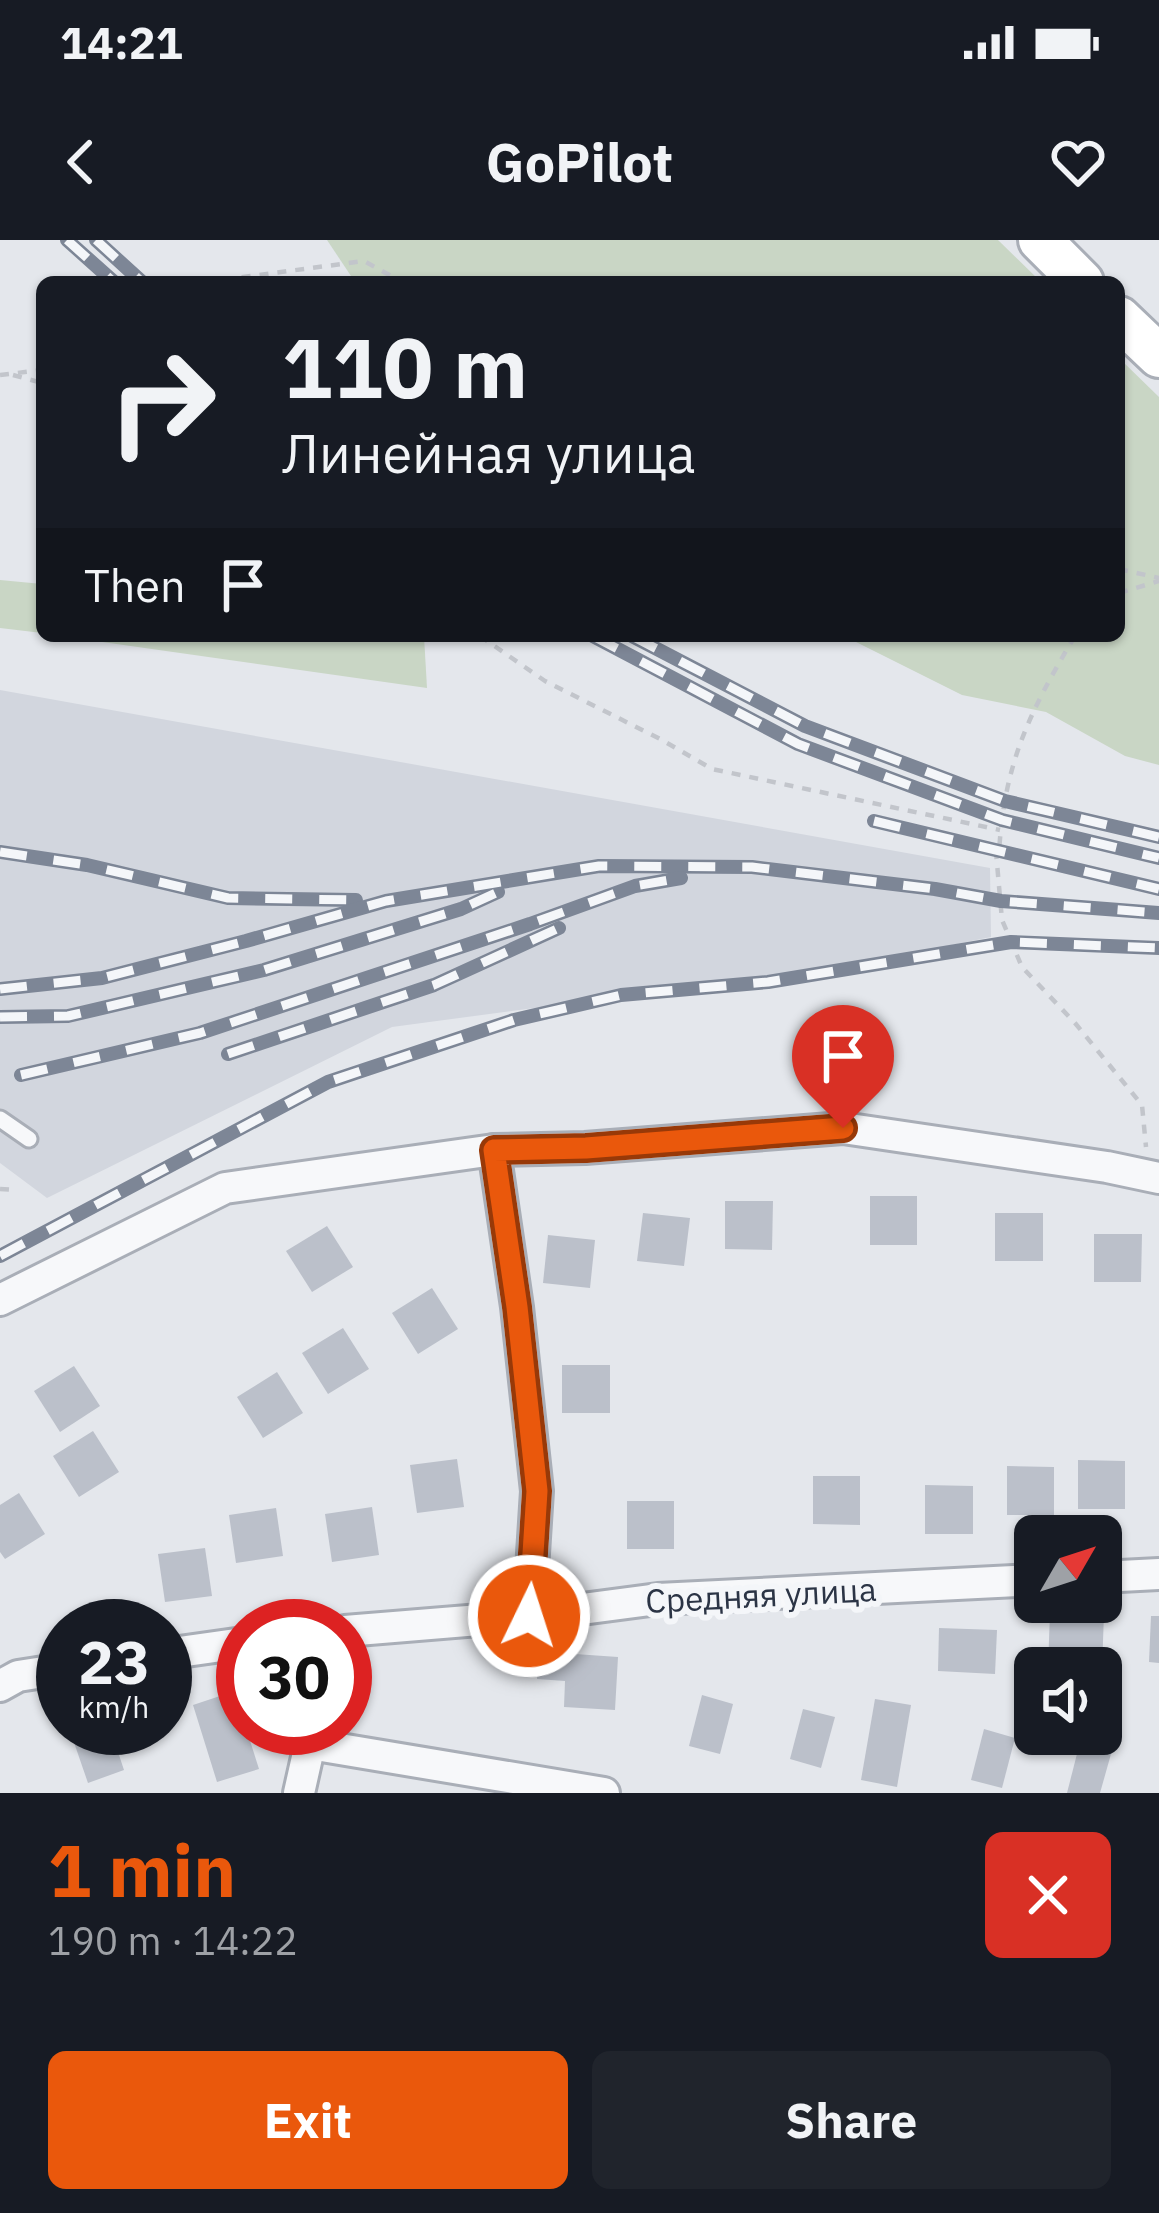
<!DOCTYPE html>
<html lang="en">
<head>
<meta charset="utf-8">
<style>
  :root { --surface:#171b24; --page:#20242c; --text:#f1f3f6; --muted:#9ea1a6; --accent:#ea580c }
  body { margin:0; font-family:"IBM Plex Sans",sans-serif; background:var(--page); color:var(--text); height:100vh; display:flex; flex-direction:column; font-size:45px; white-space:nowrap }
  * { box-sizing:border-box; margin:0 }
  p { font-size:39px; color:var(--muted) }
  .icon { flex:none; width:66px; height:66px; fill:none; stroke:currentColor; stroke-width:2; stroke-linecap:round; stroke-linejoin:round }
  .map { position:relative; height:1553px; overflow:hidden }
  .sheet { display:flex; flex-direction:column; background:var(--surface); flex:1 }
  .sheet>* { flex:none }
  .guide { position:absolute; left:36px; top:36px; width:1089px; height:366px; border-radius:18px; box-shadow:0 3px 9px #0004; background:#171b24; color:var(--text); overflow:hidden }
  .needle { width:78px; rotate:51deg }
  .controls { position:absolute; left:1014px; top:1275px; display:grid; gap:24px }
  .controls a { display:grid; place-items:center; width:108px; height:108px; border-radius:18px; background:var(--surface); box-shadow:0 3px 9px #0004; font-size:60px }
  .speed { position:absolute; left:36px; top:1359px; display:flex; gap:24px; font-size:60px; font-weight:700; text-align:center }
  .speed>* { display:grid; place-content:center; width:156px; height:156px; border-radius:50%; background:var(--surface); box-shadow:0 3px 9px #0004; line-height:1 }
  .speed small { font-size:30px; font-weight:400 }
  .speed .limit { border:18px solid #d22; background:#fff; color:#111 }
  .pin { position:absolute; display:grid; place-items:center; width:102px; height:102px; color:#fff; margin:-123px -51px; border-radius:50% 50% 50% 0; rotate:-45deg; box-shadow:0 0 12px #0007 }
  .pin .icon { rotate:45deg }
  .me { position:absolute; width:132px; margin:-66px; rotate:4deg; stroke-linejoin:round; filter:drop-shadow(0 0 9px #0008) }
  .turn { display:flex; align-items:center; gap:42px; height:252px; padding:0 48px; font-size:54px }
  .turn .icon { width:156px; height:156px; stroke-width:2.5 }
  .turn b { display:block; font-size:84px; line-height:102px }
  .then { display:flex; align-items:center; height:114px; padding:0 48px; background:#0003; gap:24px; font-size:45px }
  .round { display:grid; place-items:center; flex:none; width:126px; height:126px; border-radius:18px; background:var(--page) }
  .head { display:flex; align-items:center; justify-content:space-between; height:204px; padding:0 48px }
  h1 { font-size:72px; font-weight:700; line-height:90px; color:var(--accent) }
  .primary-button { display:flex; gap:24px; margin-top:auto; padding:24px 48px }
  .primary-button a { flex:1; height:138px; border-radius:18px; background:var(--accent); color:#fff; font-size:48px; font-weight:700; line-height:138px; text-align:center }
  .primary-button a+a { background:var(--page); color:var(--text) }
  .status { display:flex; justify-content:space-between; align-items:center; height:84px; padding:0 60px; background:var(--surface); direction:ltr }
  .status svg { height:33px; fill:currentColor }
  header { display:flex; justify-content:space-between; align-items:center; height:156px; padding:0 48px; background:var(--surface); font-size:54px; font-weight:700 }
  .map>svg:first-child { display:block }
  .built { fill:#d2d6de }
  .green { fill:#c9d6c5 }
  .building { fill:#bbc0ca }
  .lines { fill:none; stroke-linecap:round; stroke-linejoin:round }
  .lane-casing { stroke:#a9aeb7; stroke-width:21 }
  .street-casing { stroke:#a9aeb7; stroke-width:36 }
  .secondary-casing { stroke:#a9aeb7; stroke-width:48 }
  .path { stroke:#c2c5cb; stroke-width:4.5; stroke-dasharray:9 9; stroke-linecap:butt }
  .lane { stroke:#f7f8fa; stroke-width:15 }
  .street { stroke:#f7f8fa; stroke-width:30 }
  .secondary { stroke:#fff; stroke-width:42 }
  .rail-casing { stroke:#7d8696; stroke-width:14 }
  .rail { stroke:#f4f6f9; stroke-width:9; stroke-dasharray:27; stroke-linecap:butt }
  .route-casing { stroke:#983908; stroke-width:30 }
  .route { stroke:#ea580c; stroke-width:21 }
  .labels { text-anchor:middle; stroke-width:12; stroke-linejoin:round; paint-order:stroke }
  .street-label { font-size:33px; fill:#2b3445; stroke:#f4f6f9 }
</style>
</head>
<body>
<div class="status"><b>14:21</b><svg viewBox="0 0 49 12"><path d="M0 12V9h3v3zM5 12V6h3v6zM10 12V3h3v9zM15 12V0h3v12zM26 1h20v11H26zM47 4h2v5h-2z"/></svg></div>
<header><svg class="icon" aria-label="back" viewBox="0 0 24 24"><path d="M15 5l-7 7 7 7"/></svg>GoPilot<svg class="icon" aria-label="heart" viewBox="0 0 24 24"><path d="M12 20l-8-8c-3-5 5-10 8-4 3-6 11-1 8 4z"/></svg></header>
<div class="map">
<svg width="1159" height="1553" viewBox="0 0 1159 1553">
  <rect width="100%" height="100%" fill="#e4e7ec"/>
  <path class="built" d="M0 450 990 628 991 697 848 726 392 787 47 958 0 923Z"/>
  <g class="green">
    <path d="M327 0H998L1041 42H355Z"/>
    <path d="M1119 118 1159 157V525L1125 516 1046 472 962 455 844 396H1119Z"/>
    <path d="M0 340 42 344V393L0 388Z"/>
    <path d="M60 396H424L427 448Z"/>
  </g>
  <g class="building">
    <rect x="870" y="956" width="47" height="49"/>
    <path d="M725 961H773L772 1010 725 1009Z"/>
    <path d="M643 973 690 978 684 1026 637 1021Z"/>
    <rect x="995" y="973" width="48" height="48"/>
    <path d="M327 986 353 1027 312 1052 286 1011Z"/>
    <path d="M1094 994H1142L1141 1042H1094Z"/>
    <path d="M548 995 595 1000 590 1048 543 1043Z"/>
    <path d="M432 1048 458 1089 418 1114 392 1073Z"/>
    <path d="M343 1088 369 1129 328 1154 302 1113Z"/>
    <rect x="562" y="1125" width="48" height="48"/>
    <path d="M74 1126 100 1166 60 1192 34 1151Z"/>
    <path d="M277 1132 303 1173 263 1198 237 1157Z"/>
    <path d="M93 1191 119 1232 79 1257 53 1216Z"/>
    <path d="M457 1219 464 1267 417 1273 410 1225Z"/>
    <path d="M1078 1220 1125 1221V1269H1078Z"/>
    <path d="M1007 1226 1054 1227V1275H1007Z"/>
    <path d="M813 1236H860V1285L813 1284Z"/>
    <path d="M925 1245 973 1246V1294H925Z"/>
    <path d="M19 1253 45 1294 5 1319 0 1312V1265Z"/>
    <rect x="627" y="1261" width="47" height="48"/>
    <path d="M372 1267 379 1315 332 1322 325 1274Z"/>
    <path d="M276 1268 283 1316 236 1323 229 1275Z"/>
    <path d="M205 1308 212 1356 165 1362 158 1314Z"/>
    <path d="M1050 1372 1104 1374 1102 1428H1048Z"/>
    <path d="M1151 1376H1159V1423L1149 1422Z"/>
    <path d="M939 1388 997 1390 995 1434 938 1431Z"/>
    <path d="M547 1396 576 1397 575 1414 618 1417 615 1470 564 1467 565 1441 537 1439 538 1419H546Z"/>
    <path d="M235 1451 243 1478V1488H246L259 1529 217 1542 193 1465Z"/>
    <path d="M702 1455 733 1464 720 1514 689 1506Z"/>
    <path d="M875 1459 911 1465 897 1547 861 1540Z"/>
    <path d="M803 1469 835 1477 821 1528 790 1519Z"/>
    <path d="M69 1488H110L124 1530 88 1543Z"/>
    <path d="M984 1489 1015 1498 1002 1548 971 1540Z"/>
    <path d="M1079 1506 1111 1514 1100 1553H1067Z"/>
  </g>
  <g class="lines">
    <g class="lane-casing">
      <path id="lane" d="M0 879 29 899"/>
    </g>
    <g class="street-casing">
      <g id="street">
        <path d="M494 910 517 1067 537 1251 529 1376"/>
        <path d="M0 1060 225 948 494 910 585 908 843 888 1107 927 1159 938"/>
        <path d="M1101 1337 1159 1334"/>
        <path d="M345 1391 529 1376 658 1359 1035 1340"/>
        <path d="M165 1414 243 1403"/>
        <path d="M0 1446 18 1436 63 1429"/>
        <path d="M310 1504 604 1553"/>
        <path d="M299 1553 310 1504 309 1488"/>
      </g>
    </g>
    <g class="secondary-casing">
      <g id="secondary">
        <path d="M1040 0 1082 42"/>
        <path d="M1119 78 1159 116"/>
      </g>
    </g>
    <g class="path">
      <path d="M206 42 364 21 402 42"/>
      <path d="M0 135 42 130"/>
      <path d="M13 135 42 143"/>
      <path d="M1119 329 1159 338"/>
      <path d="M1119 353 1159 341"/>
      <path d="M480 396 545 441 662 500 712 529 1000 590"/>
      <path d="M1075 396C1030 471 1004 523 999 613L996 612 1002 680 1022 727 1075 783 1142 865 1146 907"/>
      <path d="M0 949 15 950"/>
    </g>
    <use href="#lane" class="lane"/>
    <use href="#street" class="street"/>
    <use href="#secondary" class="secondary"/>
    <g class="rail-casing">
      <g id="rail">
        <path d="M67 0 114 42"/>
        <path d="M96 0 142 42"/>
        <path d="M593 396 798 504 1002 580 1159 618"/>
        <path d="M632 396 805 486 1005 561 1159 597"/>
        <path d="M874 581 1159 649"/>
        <path d="M0 612 87 625 228 658 356 660"/>
        <path d="M0 749 102 738 246 701 386 661 599 626 752 627 935 649 1001 661 1159 673"/>
        <path d="M0 777 68 776 264 730 461 669 498 652"/>
        <path d="M228 814 434 745 559 688"/>
        <path d="M21 835 200 793 530 684 635 646 681 638"/>
        <path d="M0 1016 328 842 514 780 621 755 768 742 1011 702 1159 708"/>
      </g>
    </g>
    <use href="#rail" class="rail"/>
  </g>
  <g class="lines">
    <g class="route-casing">
      <path id="route" d="M529 1376 537 1251 517 1067 494 910 586 908 843 888"/>
    </g>
    <use href="#route" class="route"/>
  </g>
  <g class="labels">
    <g class="street-label">
      <text transform="translate(761 1355) rotate(-3)" y="12">Средняя улица</text>
    </g>
  </g>
</svg>
<div class="controls">
<a><svg class="needle" viewBox="-14 -14 28 28"><path d="M0-13l5 13h-10z" fill="#e53935"/><path d="M0 13l5-13h-10z" fill="#9ea1a6"/></svg></a>
<a><svg class="icon" aria-label="sound" viewBox="0 0 24 24"><path d="M4 9h4l5-4v14l-5-4H4zM17 9q2 3 0 6"/></svg></a>
</div>
<div class="speed"><div>23<small>km/h</small></div><div class="limit">30</div></div>
<div class="pin" style="left:843px;top:888px;background:#d93025"><svg class="icon" aria-label="arrive" viewBox="0 0 24 24"><path d="M6 21V4h12l-3 4 3 4H6"/></svg></div>
<svg class="me" style="left:529px;top:1376px" viewBox="-20 -20 40 40"><circle r="17" fill="#ea580c" stroke="#fff" stroke-width="3"/><path d="M0-11L8 9 0 5-8 9z" fill="#fff"/></svg>
<div class="guide">
<div class="turn"><svg class="icon" aria-label="right" viewBox="0 0 24 24"><path d="M7 20v-9h11M14 6l5 5-5 5"/></svg><div><b>110 m</b>Линейная улица</div></div>
<div class="then">Then<svg class="icon" aria-label="arrive" viewBox="0 0 24 24"><path d="M6 21V4h12l-3 4 3 4H6"/></svg></div>
</div>
</div>
<section class="sheet">
<div class="head"><div><h1>1 min</h1><p>190 m · 14:22</p></div><a class="round" style="background:#d93025;color:#fff"><svg class="icon" aria-label="close" viewBox="0 0 24 24"><path d="M6 6l12 12M18 6L6 18"/></svg></a></div>
<div class="primary-button"><a>Exit</a><a>Share</a></div>
</section>
</body>
</html>
